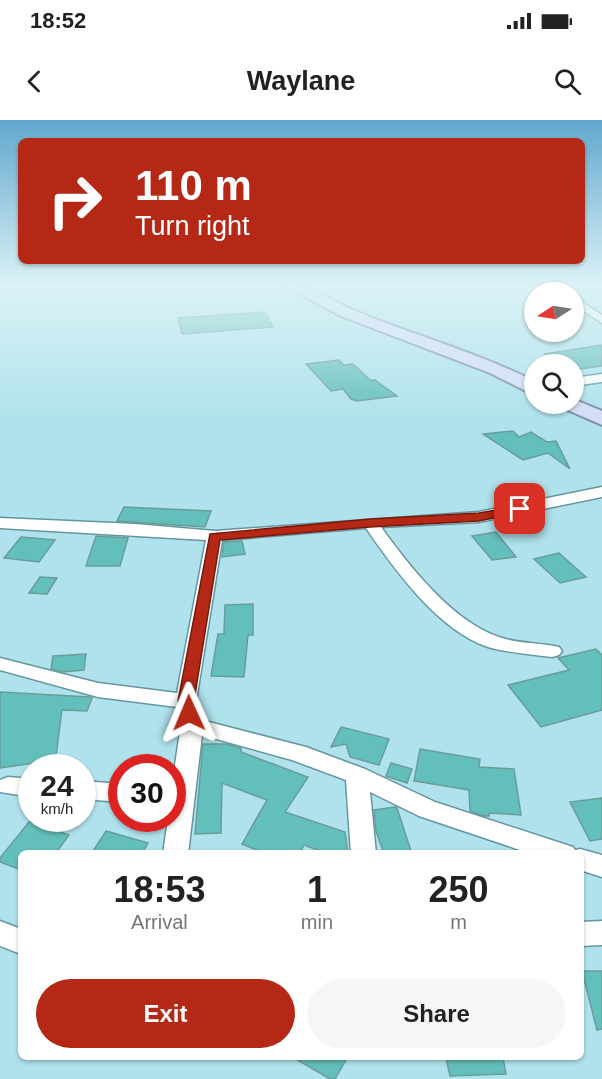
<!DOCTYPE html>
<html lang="en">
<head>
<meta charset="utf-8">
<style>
  :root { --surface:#fff; --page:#f6f6f6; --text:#222; --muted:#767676; --accent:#b52815 }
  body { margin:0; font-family:Arial,sans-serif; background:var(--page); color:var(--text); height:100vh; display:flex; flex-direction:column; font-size:22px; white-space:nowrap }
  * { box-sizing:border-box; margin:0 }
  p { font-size:20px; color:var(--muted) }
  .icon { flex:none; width:33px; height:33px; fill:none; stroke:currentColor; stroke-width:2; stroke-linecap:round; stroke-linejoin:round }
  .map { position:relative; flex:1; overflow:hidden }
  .side { position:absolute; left:18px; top:730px; width:566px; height:210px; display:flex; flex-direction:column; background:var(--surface); border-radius:9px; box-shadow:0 2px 4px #0004 }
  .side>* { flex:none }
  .guide { position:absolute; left:18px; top:18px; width:567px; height:126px; border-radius:9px; box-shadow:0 2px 4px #0004; background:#b52815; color:#fff; overflow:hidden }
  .needle { width:39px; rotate:258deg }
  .tools { position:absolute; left:524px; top:162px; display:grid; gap:12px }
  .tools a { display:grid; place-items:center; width:60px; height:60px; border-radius:50%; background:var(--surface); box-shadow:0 2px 4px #0004; font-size:30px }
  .speed { position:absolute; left:18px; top:634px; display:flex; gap:12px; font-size:30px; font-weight:700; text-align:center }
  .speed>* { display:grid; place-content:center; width:78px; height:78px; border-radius:50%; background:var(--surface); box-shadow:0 2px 4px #0004; line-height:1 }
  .speed small { font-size:15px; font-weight:400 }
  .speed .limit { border:9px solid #d22; background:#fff; color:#111 }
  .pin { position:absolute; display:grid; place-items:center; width:51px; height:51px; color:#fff; margin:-26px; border-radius:12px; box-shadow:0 3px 9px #0006 }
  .me { position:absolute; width:66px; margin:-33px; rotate:359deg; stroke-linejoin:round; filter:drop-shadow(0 0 4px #0008) }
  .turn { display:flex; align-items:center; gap:21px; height:126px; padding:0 18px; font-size:27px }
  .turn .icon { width:78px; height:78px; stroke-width:2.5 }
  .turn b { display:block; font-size:42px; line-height:51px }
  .eta { display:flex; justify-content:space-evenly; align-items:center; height:102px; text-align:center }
  .eta b { font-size:36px; font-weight:800; line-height:42px }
  .action { display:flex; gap:12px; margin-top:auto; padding:12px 18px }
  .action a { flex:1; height:69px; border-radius:36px; background:var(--accent); color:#fff; font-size:24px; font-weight:800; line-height:69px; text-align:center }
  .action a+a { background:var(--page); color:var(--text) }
  .status { display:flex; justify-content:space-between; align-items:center; height:42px; padding:0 30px; background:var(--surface); direction:ltr }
  .status svg { height:16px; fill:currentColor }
  header { display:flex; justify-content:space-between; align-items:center; height:78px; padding:0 18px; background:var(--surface); font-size:27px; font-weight:800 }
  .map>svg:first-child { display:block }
  .building { fill:#63bfbb; stroke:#6a9d9a; stroke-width:1.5 }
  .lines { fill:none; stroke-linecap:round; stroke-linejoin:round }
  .street-casing { stroke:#6596a0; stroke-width:3 }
  .primary-casing { stroke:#7d8caa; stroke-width:4 }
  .street { fill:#fff; fill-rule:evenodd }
  .primary { fill:#d6ddf7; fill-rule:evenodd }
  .route { fill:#b52815; stroke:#761a0e; stroke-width:1.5 }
</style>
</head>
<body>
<div class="status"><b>18:52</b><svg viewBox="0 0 49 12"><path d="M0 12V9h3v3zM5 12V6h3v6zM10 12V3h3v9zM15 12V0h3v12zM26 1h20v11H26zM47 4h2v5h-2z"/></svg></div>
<header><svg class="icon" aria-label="back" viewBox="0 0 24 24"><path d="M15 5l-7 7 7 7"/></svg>Waylane<svg class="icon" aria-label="search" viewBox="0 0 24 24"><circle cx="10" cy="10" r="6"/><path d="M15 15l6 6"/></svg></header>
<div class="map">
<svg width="602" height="959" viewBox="0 0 602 959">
  <rect width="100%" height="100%" fill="#afe2ec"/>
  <g class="building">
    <path d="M265 192 273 207 182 214 178 198Z"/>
    <path d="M602 225V246L573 250V244H561L545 234Z"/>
    <path d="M339 240 344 245 353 244 370 260H375L397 276 357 281 351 279 343 269 331 271 306 244Z"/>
    <path d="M513 311 519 317 531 312 547 322 556 321 570 349 548 333 523 340 483 314Z"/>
    <path d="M124 387 211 391 205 407 117 401Z"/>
    <path d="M496 412 516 437 492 440 472 416Z"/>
    <path d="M96 416 128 418 120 446H86Z"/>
    <path d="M21 417 55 420 39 442 4 438Z"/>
    <path d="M242 421 245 434 222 437 224 422Z"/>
    <path d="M559 433 586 457 560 463 534 439Z"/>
    <path d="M40 457 57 458 47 474 29 473Z"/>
    <path d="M253 484V515H248L244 557 211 556 218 514H224L225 485Z"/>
    <path d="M596 529 602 535V590L541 607 508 565 569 550 558 538Z"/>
    <path d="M86 534 84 550 63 552 51 549 53 536Z"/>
    <path d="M0 572 90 577 92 578 87 591 62 590 56 636 45 637 41 642 0 648Z"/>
    <path d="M341 607 389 619 379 645 350 637 346 624 331 627Z"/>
    <path d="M203 624H226L241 628V632L308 657 285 692 345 712 348 734H329L304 725 299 734H267L242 724 267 680 222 663 221 713 195 714Z"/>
    <path d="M420 629 480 639 479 647 514 649 521 695 489 693V696H484L470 691 469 670 414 661Z"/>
    <path d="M391 643 412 649 407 663 386 656Z"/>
    <path d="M602 678V719L590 721 570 682Z"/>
    <path d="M395 687 397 688 412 734H384L376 711 374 690Z"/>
    <path d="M30 701 69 715 55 734H21V750L0 742V738Z"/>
    <path d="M106 711 148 723 142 734H91Z"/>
    <path d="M582 851H602V909L597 910Z"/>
    <path d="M294 938H347L335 959H330Z"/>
    <path d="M446 938H503L506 954 450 956Z"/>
  </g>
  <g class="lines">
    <g class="street-casing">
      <g id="street">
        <path d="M549 166H560L568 172H557Z"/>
        <path d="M573 176 602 195V203L573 184Z"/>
        <path d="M602 254V262L573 266V258Z"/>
        <path d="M602 367V377L479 402 381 407C409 446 453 502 499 517 518 524 539 522 559 527L562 531 559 535 552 537C531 534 509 533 488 527 439 511 394 449 366 408L222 420 196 581 201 600 306 627 365 649 435 682 573 727 575 730 580 729 602 735V757L580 750V734H532L419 696 370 672 376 734H351L346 660 292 640 202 615 188 734H163L168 699H172V665L181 605 177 587 98 577 0 550V538L98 563 177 573 206 420 0 408V398L135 404 215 411 479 392Z"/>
        <path d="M8 657 32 659V677L0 672V660Z"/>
        <path d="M82 661 122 664V682L82 679Z"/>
        <path d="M0 801 21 809V834L0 826Z"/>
        <path d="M602 801V825L580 826V802Z"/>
      </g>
    </g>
    <g class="primary-casing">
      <g id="primary">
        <path d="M285 166C313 166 328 179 353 190 413 215 476 232 534 261V275L490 253 341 196Z"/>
        <path d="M573 279 602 291V305L563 288 560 284H573Z"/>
      </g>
    </g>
    <use href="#street" class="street"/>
    <use href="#primary" class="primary"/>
  </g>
  <linearGradient id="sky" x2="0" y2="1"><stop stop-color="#61a7cd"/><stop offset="0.55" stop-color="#dbf2f6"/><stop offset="1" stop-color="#dbf2f6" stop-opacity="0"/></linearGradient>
  <rect width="602" height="300" fill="url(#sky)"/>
  <path class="route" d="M520 386 524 387V392L479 401 370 407 220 420 194 581 197 593 189 599 183 597 178 581 210 414 370 399 479 393Z"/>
</svg>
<div class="tools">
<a><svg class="needle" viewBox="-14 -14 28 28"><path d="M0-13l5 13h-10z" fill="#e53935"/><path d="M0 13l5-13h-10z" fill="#767676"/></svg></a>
<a><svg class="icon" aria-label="search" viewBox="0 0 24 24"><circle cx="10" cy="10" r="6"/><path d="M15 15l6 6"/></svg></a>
</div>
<div class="speed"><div>24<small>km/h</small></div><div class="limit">30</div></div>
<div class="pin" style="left:520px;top:389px;background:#d93025"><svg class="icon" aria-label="arrive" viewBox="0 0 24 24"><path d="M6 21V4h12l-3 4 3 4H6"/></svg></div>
<svg class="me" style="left:189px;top:593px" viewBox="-20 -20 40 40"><path d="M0-17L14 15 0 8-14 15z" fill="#b52815" stroke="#fff" stroke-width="4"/></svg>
<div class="guide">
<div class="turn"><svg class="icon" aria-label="right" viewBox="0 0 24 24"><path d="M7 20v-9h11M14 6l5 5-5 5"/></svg><div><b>110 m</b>Turn right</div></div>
</div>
<section class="side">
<div class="eta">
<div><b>18:53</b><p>Arrival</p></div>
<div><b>1</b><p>min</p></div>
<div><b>250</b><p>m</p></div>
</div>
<div class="action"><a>Exit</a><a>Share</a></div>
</section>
</div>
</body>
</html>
